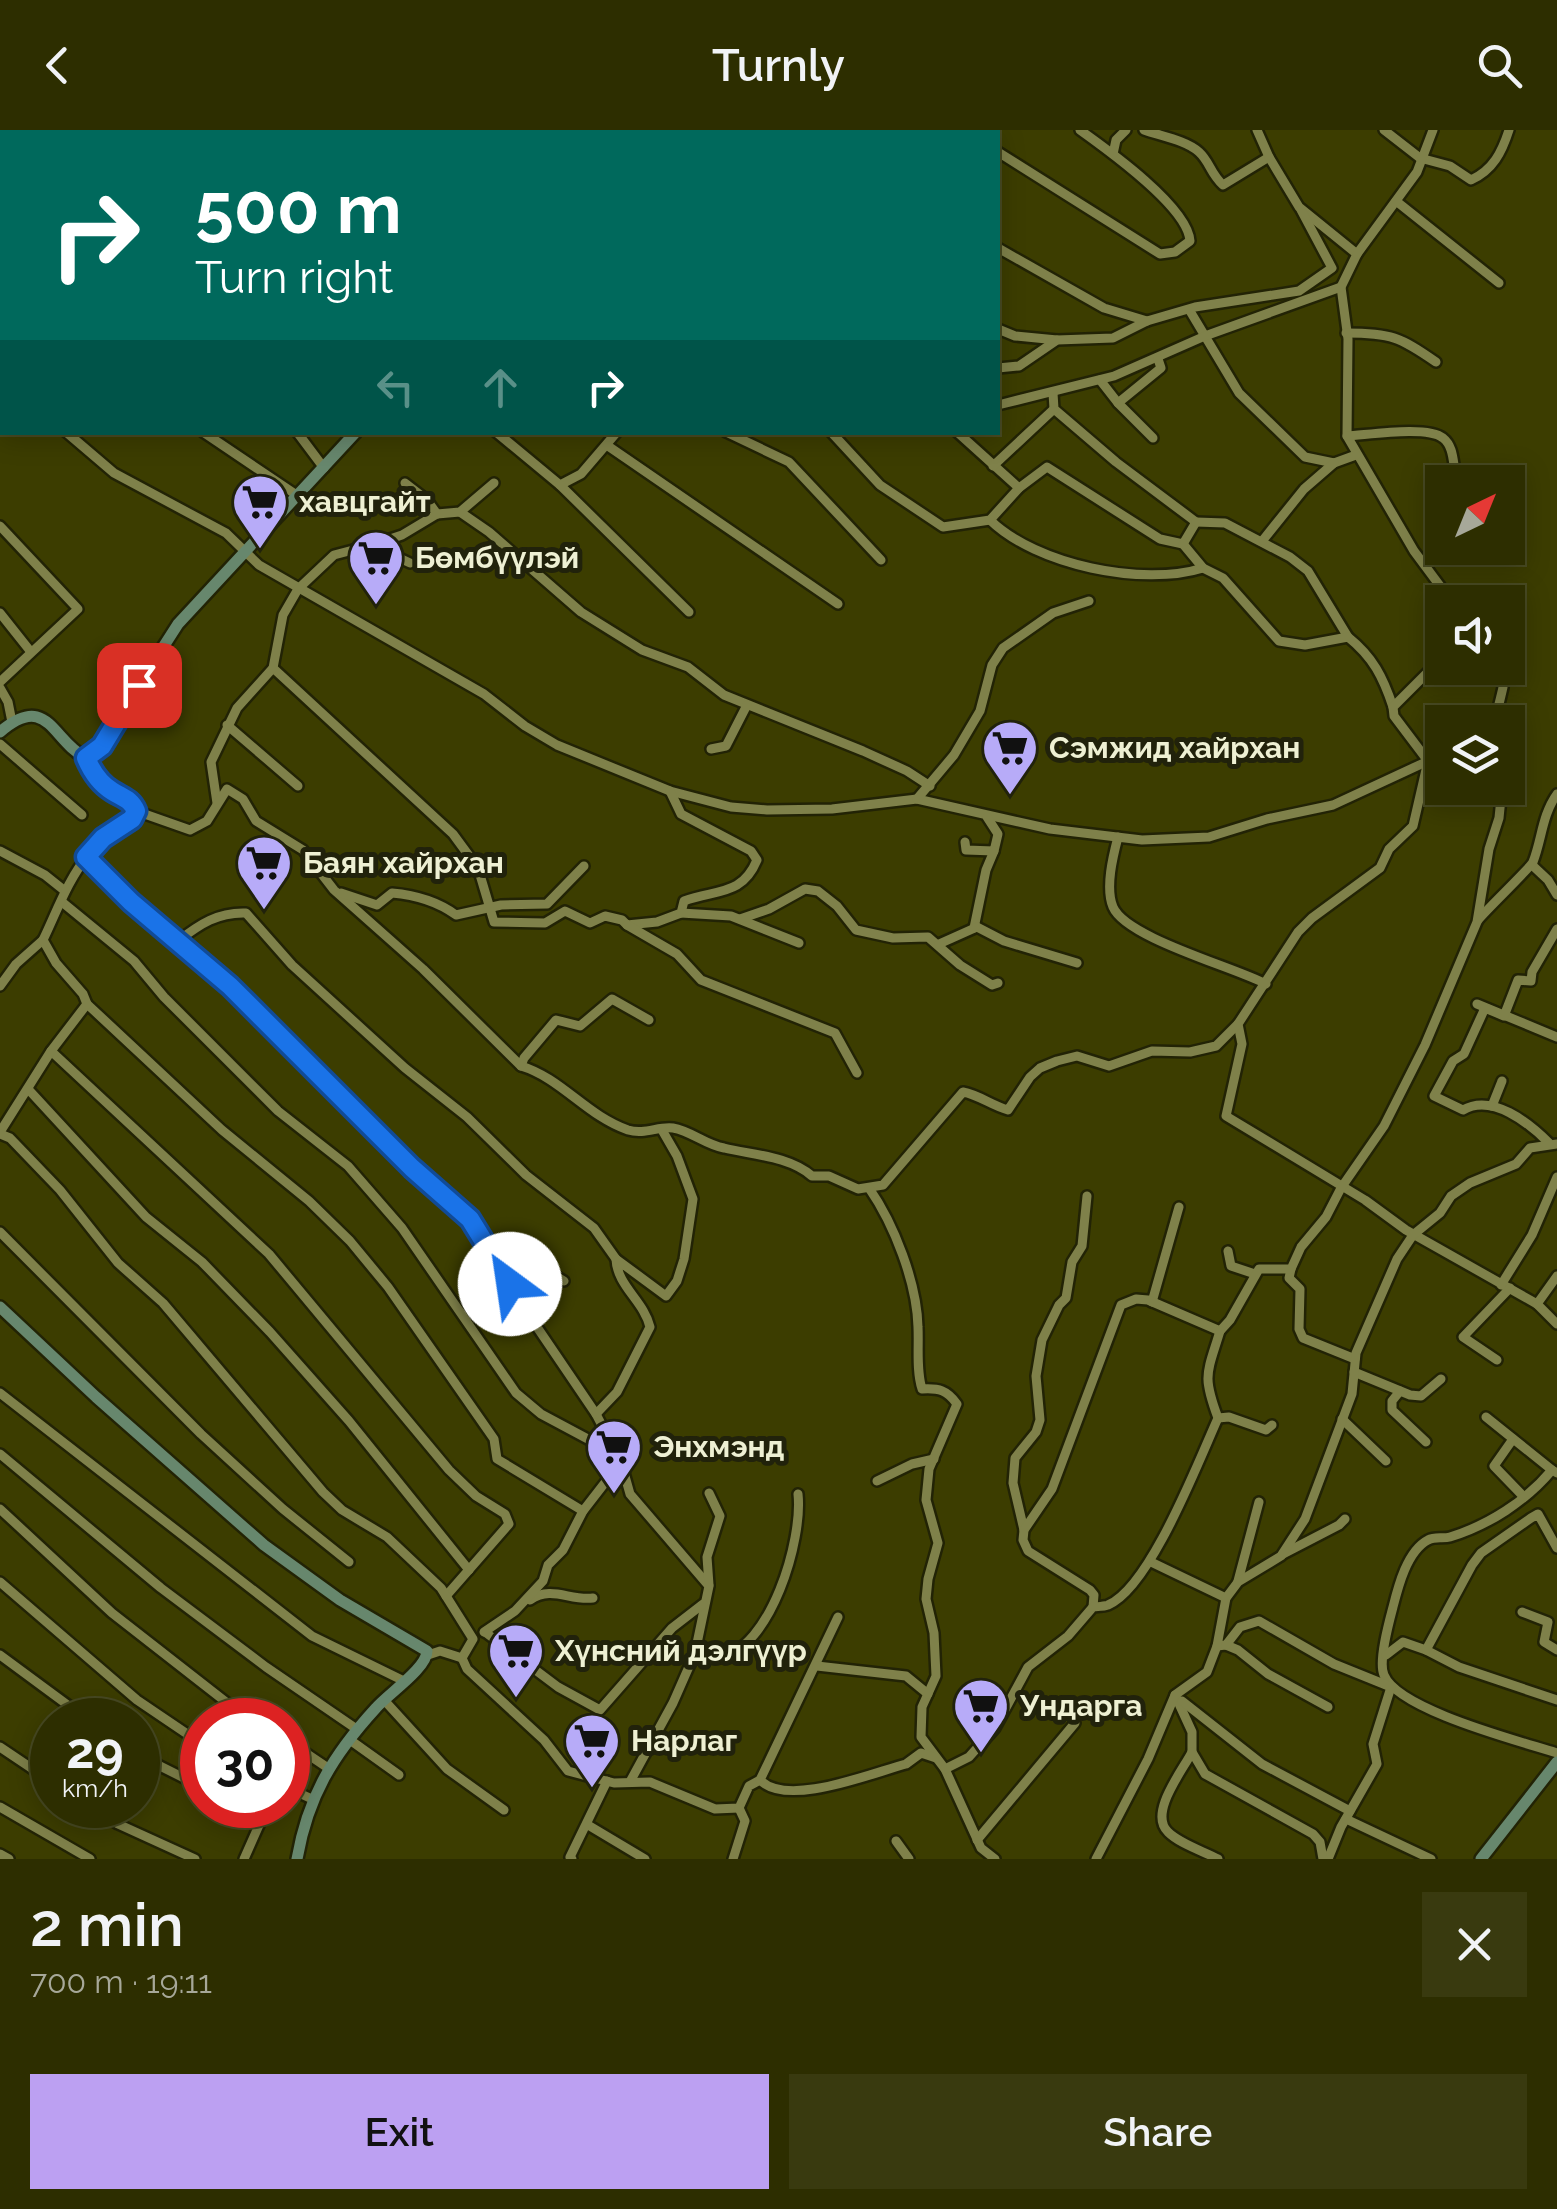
<!DOCTYPE html>
<html lang="en">
<head>
<meta charset="utf-8">
<style>
  :root { --surface:#2d2e00; --page:#393a0f; --text:#f1f3f6; --muted:#a7a899; --line:#484a22; --accent:#bca0f2 }
  body { margin:0; font-family:Raleway,sans-serif; background:var(--page); color:var(--text); height:100vh; display:flex; flex-direction:column; font-size:38px; white-space:nowrap }
  * { box-sizing:border-box; margin:0 }
  p { font-size:32px; color:var(--muted) }
  .icon { flex:none; width:55px; height:55px; fill:none; stroke:currentColor; stroke-width:2; stroke-linecap:round; stroke-linejoin:round }
  .map { position:relative; height:1729px; overflow:hidden }
  .drawer { display:flex; flex-direction:column; background:var(--surface); flex:1 }
  .drawer>* { flex:none }
  .guide { position:absolute; left:0px; top:0px; width:1000px; height:305px; box-shadow:0 5px 25px #0003,0 0 0 2px var(--line); background:#00695c; color:#fff; overflow:hidden }
  .needle { width:65px; rotate:43deg }
  .tools { position:absolute; left:1425px; top:335px; display:grid; gap:20px }
  .tools a { display:grid; place-items:center; width:100px; height:100px; border-radius:0px; background:var(--surface); box-shadow:0 5px 25px #0003,0 0 0 2px var(--line); font-size:50px }
  .speed { position:absolute; left:30px; top:1568px; display:flex; gap:20px; font-size:50px; font-weight:700; text-align:center }
  .speed>* { display:grid; place-content:center; width:130px; height:130px; border-radius:50%; background:var(--surface); box-shadow:0 5px 25px #0003,0 0 0 2px var(--line); line-height:1 }
  .speed small { font-size:25px; font-weight:400 }
  .speed .limit { border:15px solid #d22; background:#fff; color:#111 }
  .pin { position:absolute; display:grid; place-items:center; width:85px; height:85px; color:#fff; margin:-42px; border-radius:20px; box-shadow:0 5px 15px #0006 }
  .me { position:absolute; width:110px; margin:-55px; rotate:329deg; stroke-linejoin:round; filter:drop-shadow(0 0 8px #0008) }
  .turn { display:flex; align-items:center; gap:35px; height:210px; padding:0 30px; font-size:45px }
  .turn .icon { width:130px; height:130px; stroke-width:2.5 }
  .turn b { display:block; font-size:70px; line-height:85px }
  .lanes { display:flex; align-items:center; height:95px; padding:0 30px; background:#0003; justify-content:center; gap:50px; direction:ltr }
  .lanes .off { opacity:.35 }
  .round { display:grid; place-items:center; flex:none; width:105px; height:105px; border-radius:0px; background:var(--page) }
  .headline { display:flex; align-items:center; justify-content:space-between; height:170px; padding:0 30px }
  h1 { font-size:60px; font-weight:600; line-height:75px }
  .button { display:flex; gap:20px; margin-top:auto; padding:20px 30px }
  .button a { flex:1; height:115px; border-radius:0px; background:var(--accent); color:#111; font-size:40px; font-weight:600; line-height:115px; text-align:center }
  .button a+a { background:var(--page); color:var(--text) }
  header { display:flex; justify-content:space-between; align-items:center; height:130px; padding:0 30px; background:var(--surface); font-size:45px; font-weight:600 }
  .map>svg:first-child { display:block }
  .lines { fill:none; stroke-linecap:round; stroke-linejoin:round }
  .street-casing { stroke:#222305; stroke-width:14 }
  .secondary-casing { stroke:#222305; stroke-width:16 }
  .street { stroke:#7f814a; stroke-width:9 }
  .secondary { stroke:#67876d; stroke-width:11 }
  .route-casing { stroke:#114b97; stroke-width:25 }
  .route { stroke:#1a73e8; stroke-width:18 }
  .labels { text-anchor:middle; stroke-width:10; stroke-linejoin:round; paint-order:stroke }
  .poi-label { font-size:30px; font-weight:bold; fill:#eef0d3; stroke:#21220b; text-anchor:start }
</style>
</head>
<body>
<header><svg class="icon" aria-label="back" viewBox="0 0 24 24"><path d="M15 5l-7 7 7 7"/></svg>Turnly<svg class="icon" aria-label="search" viewBox="0 0 24 24"><circle cx="10" cy="10" r="6"/><path d="M15 15l6 6"/></svg></header>
<div class="map">
<svg width="1557" height="1729" viewBox="0 0 1557 1729">
  <rect width="100%" height="100%" fill="#3c3d00"/>
  <g class="lines">
    <g class="street-casing">
      <g id="street">
        <path d="M224 0 225 2"/>
        <path d="M315 0 318 2"/>
        <path d="M427 0 429 2"/>
        <path d="M528 0 530 2"/>
        <path d="M605 0 607 2"/>
        <path d="M762 0 763 2"/>
        <path d="M833 0 836 2"/>
        <path d="M968 0 971 2"/>
        <path d="M1144 0C1160 6 1186 10 1199 22 1210 32 1210 43 1223 55L1269 27"/>
        <path d="M1257 0 1269 27 1299 77 1357 124 1341 157 1348 209 1347 306 1414 421 1443 460 1459 472"/>
        <path d="M1384 0 1420 28 1450 36 1471 50C1493 40 1502 22 1509 0"/>
        <path d="M0 1 3 2"/>
        <path d="M817 2 819 0"/>
        <path d="M998 22 1160 124 1175 122 1190 111C1188 77 1108 20 1080 0"/>
        <path d="M1113 24 1116 10 1126 0"/>
        <path d="M0 62 2 64"/>
        <path d="M1396 71 1499 153"/>
        <path d="M998 118 1104 178 1147 191"/>
        <path d="M1357 124 1417 42 1433 0"/>
        <path d="M1190 181 1239 263 1305 327 1334 333 1356 325"/>
        <path d="M0 188H2"/>
        <path d="M998 199 1015 206 1057 210"/>
        <path d="M1346 203C1391 203 1400 207 1436 232"/>
        <path d="M998 238 1019 236 1057 210 1113 208 1147 191 1195 177 1299 161 1332 138 1301 80"/>
        <path d="M1100 250 1118 273"/>
        <path d="M0 257 2 259"/>
        <path d="M998 275 1114 246 1205 206 1341 157"/>
        <path d="M66 302 114 343 226 403 259 435 484 564 525 596 557 615 670 661 731 677 767 680 832 679 917 669 1050 699 1142 710 1209 707 1267 689 1333 675 1428 631 1442 629"/>
        <path d="M203 302 298 366"/>
        <path d="M297 302 324 338"/>
        <path d="M496 302 560 355 581 344 617 302"/>
        <path d="M726 302 789 332 881 430"/>
        <path d="M831 302 880 355 943 397 990 390 1019 358 1047 337 1160 409 1183 414 1196 392 1116 332 1054 279 1053 263"/>
        <path d="M957 302 1019 358"/>
        <path d="M1347 306C1367 305 1428 295 1443 308 1456 318 1452 339 1458 352"/>
        <path d="M1153 308 1118 273 1161 238 1158 229"/>
        <path d="M608 316 838 474"/>
        <path d="M993 336 1054 279"/>
        <path d="M405 353 427 370 437 384"/>
        <path d="M560 355 689 482"/>
        <path d="M460 382 489 402 581 482 642 520 688 537 724 565 863 621 907 641 930 656"/>
        <path d="M990 390C1036 435 1143 457 1203 438"/>
        <path d="M1196 392 1225 393 1290 427 1308 441 1348 507"/>
        <path d="M0 396 78 479 0 552"/>
        <path d="M1263 410 1304 359 1334 333"/>
        <path d="M1183 414 1203 438 1223 448 1279 511 1305 515 1348 507C1373 527 1383 547 1393 577"/>
        <path d="M372 415 402 405 437 384 460 382 494 353"/>
        <path d="M0 483 31 522"/>
        <path d="M1442 532 1431 539 1393 577 1394 586 1428 631 1413 696 1389 719 1380 738 1312 788 1298 802 1238 894 1242 914 1226 986 1365 1070 1406 1100 1537 1174 1557 1194"/>
        <path d="M273 538 453 704 478 738 494 792 545 793 565 781 590 793 605 786 622 790 627 795 657 792 681 783 684 771C717 759 742 766 757 730L751 721 681 684 670 661"/>
        <path d="M0 558 8 572 12 592"/>
        <path d="M1496 592C1497 573 1506 557 1505 538"/>
        <path d="M227 595 298 656"/>
        <path d="M0 614 82 685"/>
        <path d="M711 619 726 616 747 575"/>
        <path d="M917 669 954 625 980 581 992 535 1003 518 1053 483 1089 471"/>
        <path d="M217 673 211 632 237 578 273 538 283 485 298 459 334 425 372 415 410 433"/>
        <path d="M136 681 190 700 207 691 227 659 243 669 256 691 303 720 334 760 423 839 521 936C561 948 587 986 628 1000 645 1005 658 996 673 998 691 1001 706 1015 724 1018 753 1025 789 1026 812 1046H829L858 1059 883 1055 963 962C979 965 991 975 1008 980L1030 947 1040 938 1057 931 1077 926 1109 936 1152 921 1190 922 1216 916 1238 894"/>
        <path d="M1118 707C1113 726 1105 758 1113 777 1126 808 1234 837 1266 854"/>
        <path d="M965 712 966 720 994 721 998 704 987 687"/>
        <path d="M0 721 45 745 65 761"/>
        <path d="M86 727 131 772 230 856 413 1038 470 1089 520 1172 596 1284 621 1332 630 1364 709 1456 695 1523 673 1573 631 1650"/>
        <path d="M1532 735 1548 750 1557 765"/>
        <path d="M341 763 377 775 392 763C415 765 437 771 456 785L501 775 547 774 584 736"/>
        <path d="M62 772 134 831 164 867 278 981 348 1036 402 1098 516 1263 541 1284 614 1323"/>
        <path d="M681 783 731 786 799 813"/>
        <path d="M740 789 769 779 805 759 818 761 837 776 856 800 893 808 928 807 960 835 992 855 998 853"/>
        <path d="M1478 790C1488 778 1530 738 1533 732 1542 709 1542 685 1557 664"/>
        <path d="M627 795 677 824 701 850 835 903 857 943"/>
        <path d="M974 798 986 740 994 721"/>
        <path d="M178 811C200 794 218 782 246 783L292 835 405 938 467 987 526 1045 594 1098 616 1129"/>
        <path d="M939 814 977 797 1004 811 1077 833"/>
        <path d="M0 856 16 834 43 810"/>
        <path d="M87 874 222 1000 309 1071 350 1111 388 1157 494 1309 497 1329 583 1381"/>
        <path d="M1477 874 1557 907"/>
        <path d="M51 921 269 1124 449 1340 476 1366 505 1384 509 1394 446 1466"/>
        <path d="M521 936 524 928 556 890 580 896 612 869 649 890"/>
        <path d="M28 959 146 1087 202 1132 270 1202 349 1291 469 1440"/>
        <path d="M1492 976 1502 951"/>
        <path d="M0 1002 51 921 87 874 83 864 56 833 43 810C57 781 68 749 89 724 102 707 127 698 136 681L135 675 102 653 86 628"/>
        <path d="M0 1004 10 1008 60 1060 118 1133 163 1173 323 1362 342 1380 387 1407 441 1458 473 1509 462 1528 467 1539 544 1610 568 1641 614 1653 650 1652 715 1679 739 1678 749 1656 760 1650 838 1487"/>
        <path d="M1549 1013C1529 993 1492 963 1463 980L1434 966 1453 931 1464 924 1485 878 1504 886 1518 850 1531 851 1532 842 1557 799"/>
        <path d="M869 1058C894 1094 917 1153 918 1197 919 1217 916 1240 922 1259 939 1258 947 1260 957 1274L929 1339 926 1370 938 1413 928 1449 926 1469 934 1503 936 1546 922 1577 921 1607 945 1639 981 1718 995 1729"/>
        <path d="M0 1102 201 1304 283 1379 349 1432"/>
        <path d="M1228 1121 1231 1136 1255 1144"/>
        <path d="M1291 1139 1289 1148 1300 1159 1299 1199 1303 1208 1355 1229"/>
        <path d="M510 1154 539 1136 564 1151"/>
        <path d="M1501 1155 1532 1105 1557 1047"/>
        <path d="M1152 1172 1179 1077"/>
        <path d="M1537 1174 1557 1146"/>
        <path d="M1497 1230 1463 1207 1510 1158"/>
        <path d="M1354 1242 1410 1265 1421 1266 1441 1249"/>
        <path d="M1400 1261 1392 1271V1280L1426 1312"/>
        <path d="M0 1263 312 1506 404 1551"/>
        <path d="M596 1284 617 1262 650 1197C644 1171 617 1156 616 1129L666 1166 677 1151 684 1129 693 1069 677 1026 662 1000"/>
        <path d="M1486 1287 1552 1340"/>
        <path d="M1218 1288 1229 1287 1266 1300 1272 1295"/>
        <path d="M1342 1289 1386 1331"/>
        <path d="M1513 1309 1494 1336 1524 1367"/>
        <path d="M0 1324 161 1458 266 1537 358 1600"/>
        <path d="M1557 1343 1552 1340C1526 1371 1489 1395 1450 1407 1443 1409 1435 1406 1428 1410 1407 1421 1398 1457 1393 1477 1389 1492 1378 1532 1384 1545 1398 1580 1520 1611 1557 1623"/>
        <path d="M877 1351 912 1334 934 1329"/>
        <path d="M0 1379 112 1483 249 1590"/>
        <path d="M1024 1400 1013 1353 1015 1328 1036 1302 1040 1290 1036 1246 1042 1210 1059 1175 1066 1168 1072 1132 1082 1116 1087 1066"/>
        <path d="M1283 1424 1339 1395 1345 1389"/>
        <path d="M1151 1432 1226 1468"/>
        <path d="M1238 1451 1259 1372"/>
        <path d="M0 1452 137 1570 202 1614"/>
        <path d="M709 1455 707 1427 720 1386 709 1363"/>
        <path d="M530 1470C552 1455 569 1471 593 1468"/>
        <path d="M1093 1477 1094 1465 1090 1460 1028 1421 1023 1410 1024 1400 1052 1359 1121 1175 1136 1169 1148 1170 1220 1201 1230 1190 1259 1139H1291L1301 1117 1326 1087 1341 1058 1384 996 1425 915 1477 792 1489 719 1499 688 1502 658"/>
        <path d="M1522 1482 1548 1492 1544 1512 1557 1520"/>
        <path d="M484 1502 515 1481 543 1451 548 1435 563 1420 583 1381 621 1332"/>
        <path d="M485 1502 558 1557 600 1580 672 1498 703 1474"/>
        <path d="M1226 1515 1238 1520 1268 1544 1328 1577"/>
        <path d="M1217 1516 1226 1515 1240 1497 1259 1491 1334 1534 1391 1557 1373 1614 1377 1634 1341 1697 1328 1729"/>
        <path d="M1426 1520 1459 1537 1557 1570"/>
        <path d="M695 1523C701 1525 711 1529 718 1528 771 1520 803 1409 798 1364"/>
        <path d="M0 1525 88 1590"/>
        <path d="M428 1525 440 1521 462 1528"/>
        <path d="M1386 1525 1403 1512 1426 1520 1472 1435 1481 1423 1531 1388 1538 1384 1557 1418"/>
        <path d="M817 1536 906 1546 928 1564"/>
        <path d="M1175 1565 1192 1602V1622L1205 1644 1313 1704 1320 1712 1323 1729"/>
        <path d="M384 1570 447 1639 504 1680"/>
        <path d="M1182 1571 1262 1634 1350 1681"/>
        <path d="M350 1610 399 1645"/>
        <path d="M288 1611 328 1638"/>
        <path d="M0 1617 52 1652"/>
        <path d="M1192 1622C1183 1640 1148 1683 1168 1702 1180 1714 1203 1721 1218 1729"/>
        <path d="M138 1625 202 1657"/>
        <path d="M945 1639 969 1627 995 1598 1028 1537 1068 1506 1093 1477C1094 1477 1107 1476 1108 1475 1150 1458 1199 1330 1218 1288 1202 1245 1207 1244 1220 1201"/>
        <path d="M760 1650C787 1678 872 1643 906 1634L921 1623 936 1628"/>
        <path d="M288 1658 312 1669"/>
        <path d="M88 1675 118 1694 195 1729"/>
        <path d="M242 1675 272 1686 282 1675"/>
        <path d="M0 1677 90 1729"/>
        <path d="M1346 1689 1431 1729"/>
        <path d="M588 1695 645 1729"/>
        <path d="M977 1710 1075 1593"/>
        <path d="M896 1711 909 1729"/>
        <path d="M0 1724 9 1729"/>
        <path d="M244 1729 264 1684"/>
        <path d="M572 1729 570 1727 607 1651"/>
        <path d="M733 1729 745 1691 739 1678"/>
        <path d="M1096 1729 1148 1629 1175 1565 1207 1542 1217 1516 1226 1468 1238 1452 1281 1426 1305 1389 1352 1264 1356 1223 1397 1129 1413 1105 1440 1083 1451 1066 1470 1053 1516 1034 1530 1018 1557 1014"/>
      </g>
    </g>
    <g class="secondary-casing">
      <g id="secondary">
        <path d="M614 2 615 0"/>
        <path d="M0 602C48 561 52 611 86 628L94 625 178 494 356 302"/>
        <path d="M0 1177 96 1267 264 1415 340 1470 427 1521C427 1538 388 1564 376 1578 333 1625 308 1666 297 1729"/>
        <path d="M1481 1729 1557 1632"/>
      </g>
    </g>
    <use href="#street" class="street"/>
    <use href="#secondary" class="secondary"/>
  </g>
  <g class="lines">
    <g class="route-casing">
      <path id="route" d="M139 555 102 616 86 628C92 642 99 653 112 661 123 668 131 669 136 681L132 689 103 708 86 727 131 772 230 856 412 1038 470 1089 510 1154"/>
    </g>
    <use href="#route" class="route"/>
  </g>
  <defs>
    <g id="supermarket-pin" transform="scale(2.875)"><path d="M0 17L-7.5 6A9.5 9.5 0 1 1 7.5 6Z" fill="#b7abf8" stroke="#21220b"/><path d="M-6-5.5h2.5l.6 2H6L4.5 2H-2.5L-4.4-4H-6ZM-1.5 3.2a1.3 1.3 0 1 0 .1 0ZM3 3.2a1.3 1.3 0 1 0 .1 0Z" fill="#111"/></g>
  </defs>
  <g fill-rule="evenodd">
    <use href="#supermarket-pin" x="260" y="372"/>
    <use href="#supermarket-pin" x="376" y="428"/>
    <use href="#supermarket-pin" x="1010" y="618"/>
    <use href="#supermarket-pin" x="264" y="733"/>
    <use href="#supermarket-pin" x="614" y="1317"/>
    <use href="#supermarket-pin" x="516" y="1521"/>
    <use href="#supermarket-pin" x="981" y="1576"/>
    <use href="#supermarket-pin" x="592" y="1611"/>
  </g>
  <g class="labels">
    <g class="poi-label">
      <text x="299" y="382">хавцгайт</text>
      <text x="415" y="438">Бөмбүүлэй</text>
      <text x="1049" y="628">Сэмжид хайрхан</text>
      <text x="303" y="743">Баян хайрхан</text>
      <text x="653" y="1327">Энхмэнд</text>
      <text x="555" y="1531">Хүнсний дэлгүүр</text>
      <text x="1020" y="1586">Ундарга</text>
      <text x="631" y="1621">Нарлаг</text>
    </g>
  </g>
</svg>
<div class="tools">
<a><svg class="needle" viewBox="-14 -14 28 28"><path d="M0-13l5 13h-10z" fill="#e53935"/><path d="M0 13l5-13h-10z" fill="#a7a899"/></svg></a>
<a><svg class="icon" aria-label="sound" viewBox="0 0 24 24"><path d="M4 9h4l5-4v14l-5-4H4zM17 9q2 3 0 6"/></svg></a>
<a><svg class="icon" aria-label="layers" viewBox="0 0 24 24"><path d="M12 4l9 5-9 5-9-5zM3 14l9 5 9-5"/></svg></a>
</div>
<div class="speed"><div>29<small>km/h</small></div><div class="limit">30</div></div>
<div class="pin" style="left:139px;top:555px;background:#d93025"><svg class="icon" aria-label="arrive" viewBox="0 0 24 24"><path d="M6 21V4h12l-3 4 3 4H6"/></svg></div>
<svg class="me" style="left:510px;top:1154px" viewBox="-20 -20 40 40"><circle r="19" fill="#fff"/><path d="M0-13L10 11 0 6-10 11z" fill="#1a73e8"/></svg>
<div class="guide">
<div class="turn"><svg class="icon" aria-label="right" viewBox="0 0 24 24"><path d="M7 20v-9h11M14 6l5 5-5 5"/></svg><div><b>500 m</b>Turn right</div></div>
<div class="lanes"><svg class="icon off" aria-label="left" viewBox="0 0 24 24"><path d="M17 20v-9H6M10 6l-5 5 5 5"/></svg><svg class="icon off" aria-label="ahead" viewBox="0 0 24 24"><path d="M12 20V5M6 11l6-6 6 6"/></svg><svg class="icon" aria-label="right" viewBox="0 0 24 24"><path d="M7 20v-9h11M14 6l5 5-5 5"/></svg></div>
</div>
</div>
<section class="drawer">
<div class="headline"><div><h1>2 min</h1><p>700 m · 19:11</p></div><a class="round"><svg class="icon" aria-label="close" viewBox="0 0 24 24"><path d="M6 6l12 12M18 6L6 18"/></svg></a></div>
<div class="button"><a>Exit</a><a>Share</a></div>
</section>
</body>
</html>
